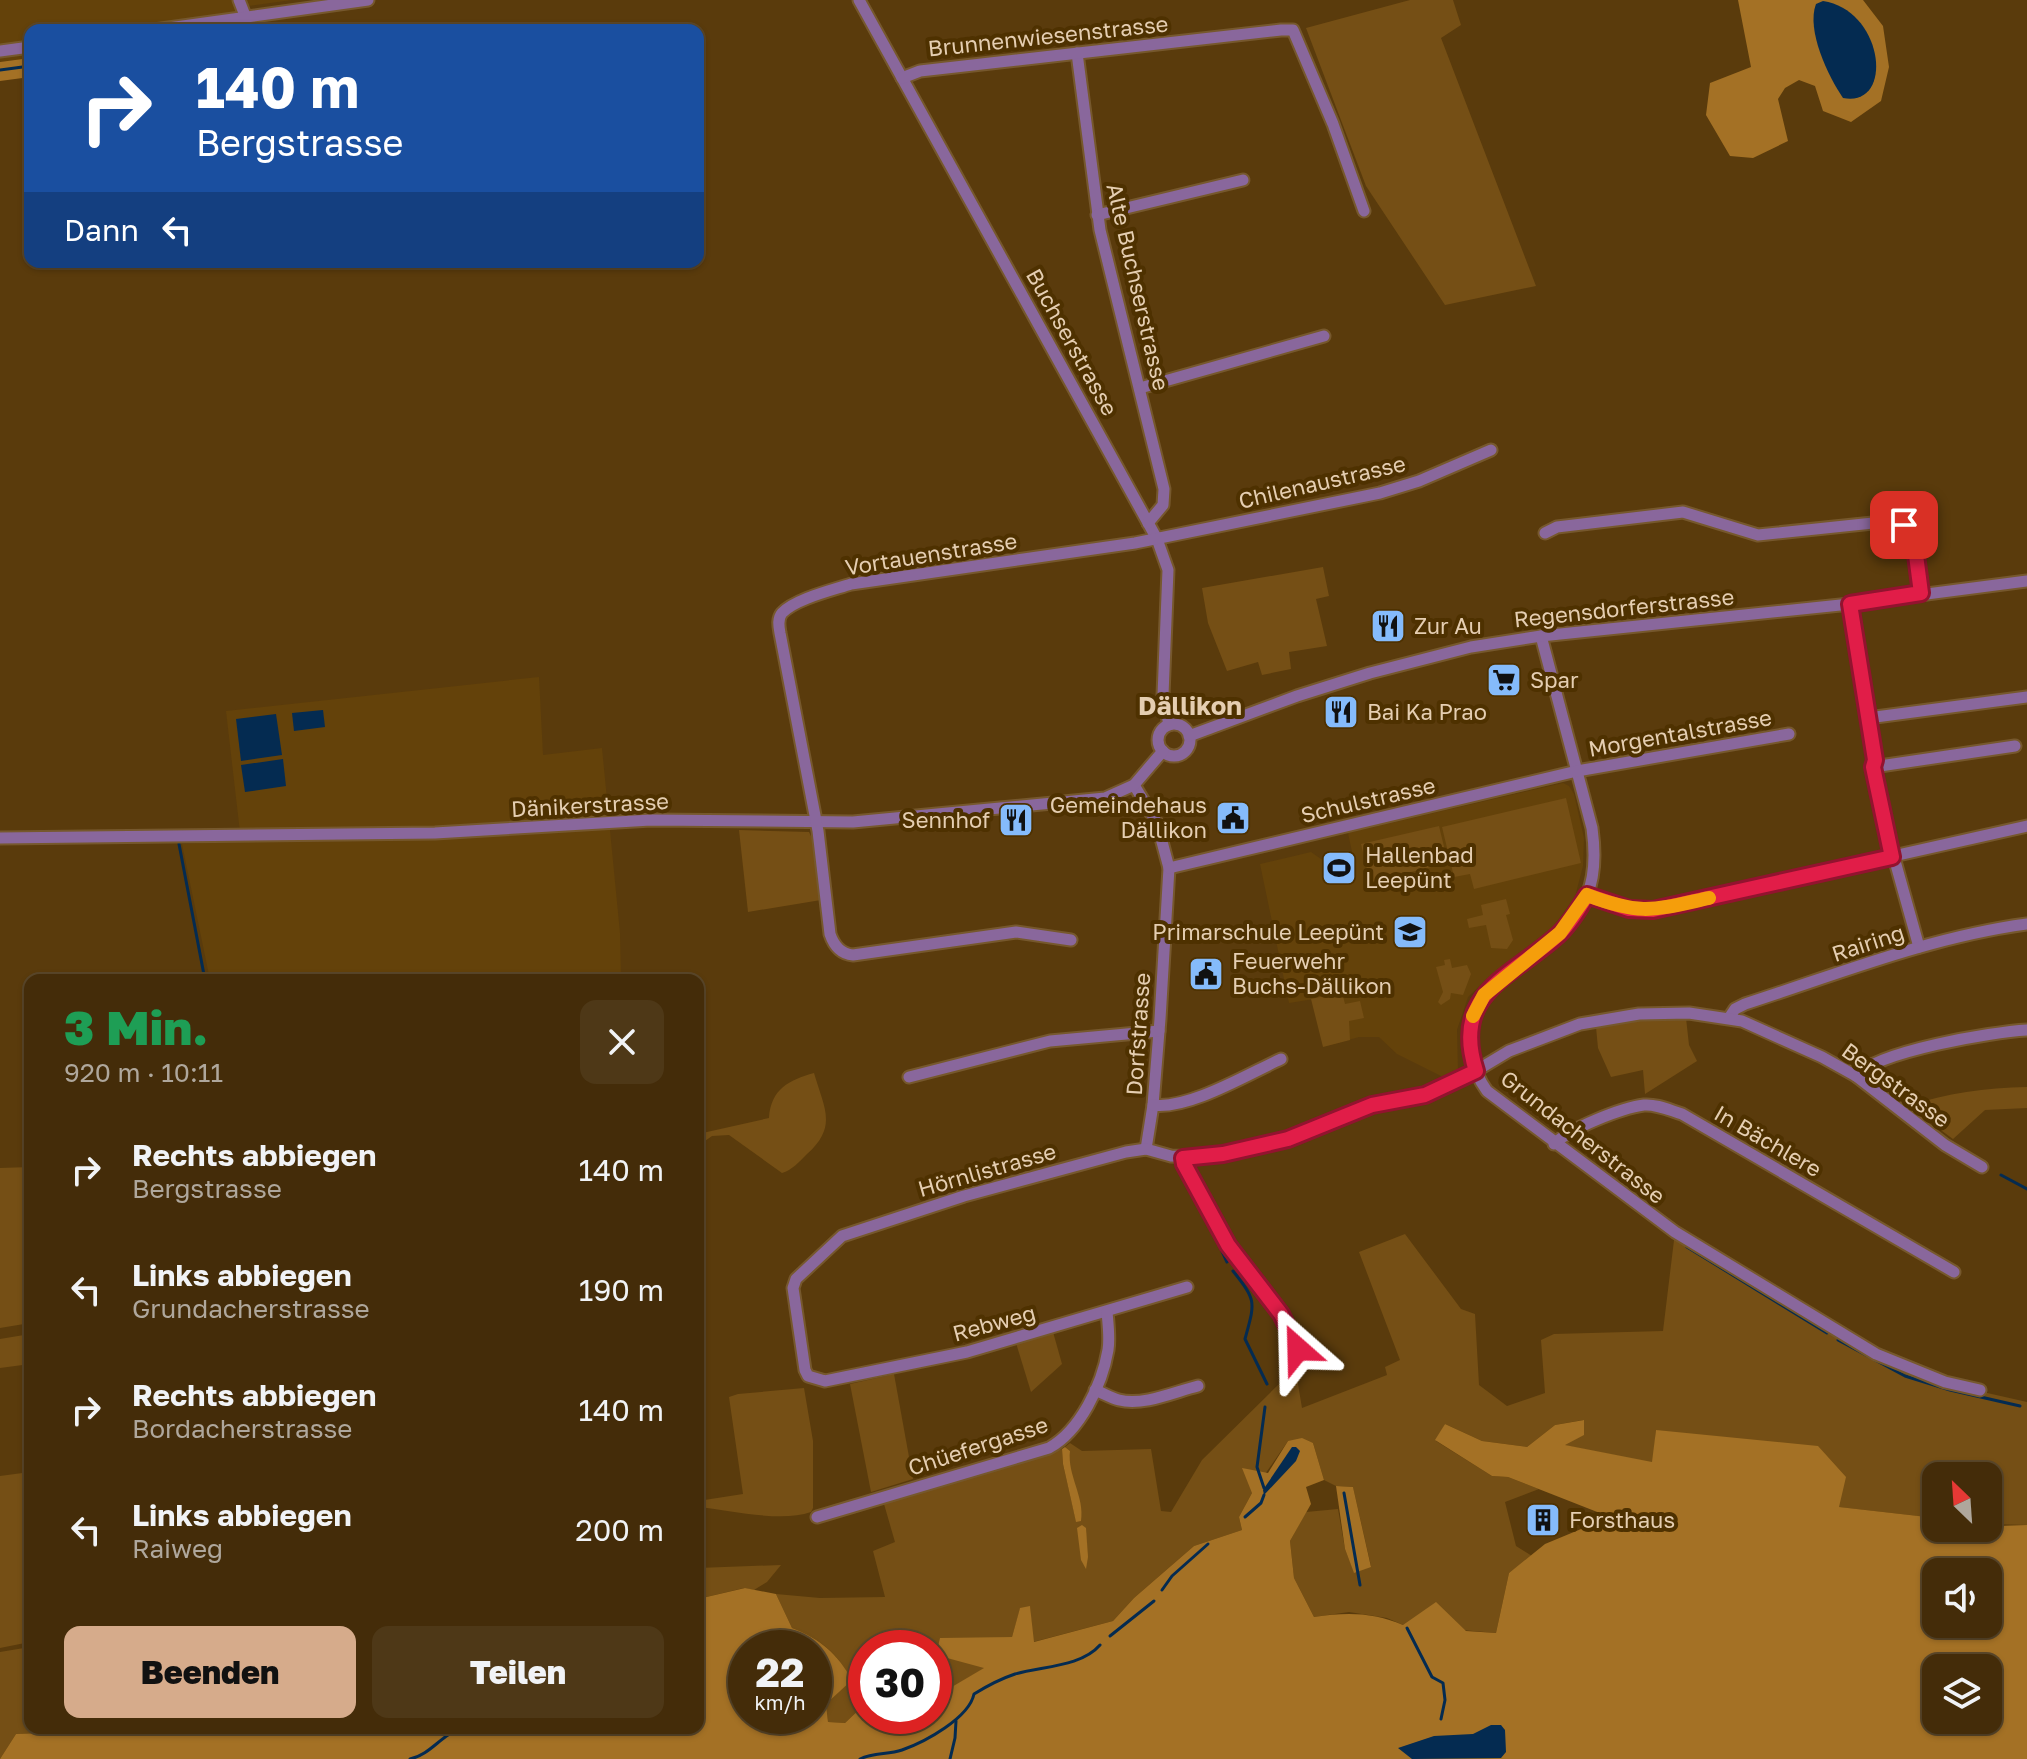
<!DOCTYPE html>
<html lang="de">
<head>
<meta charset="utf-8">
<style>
  :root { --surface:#442c09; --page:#4e3817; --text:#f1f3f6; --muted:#afa79c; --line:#5c482a; --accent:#d6ab8b }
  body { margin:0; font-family:"Golos Text",sans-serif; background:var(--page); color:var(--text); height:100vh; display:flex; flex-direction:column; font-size:30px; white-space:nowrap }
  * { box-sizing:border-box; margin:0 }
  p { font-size:26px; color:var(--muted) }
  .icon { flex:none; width:44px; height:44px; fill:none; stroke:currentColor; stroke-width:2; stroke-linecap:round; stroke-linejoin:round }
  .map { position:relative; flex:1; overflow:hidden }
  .details { position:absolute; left:24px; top:974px; width:680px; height:760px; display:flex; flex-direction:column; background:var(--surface); border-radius:16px; box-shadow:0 2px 6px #0004,0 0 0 2px var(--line) }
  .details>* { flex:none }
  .banner { position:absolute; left:24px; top:24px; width:680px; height:244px; border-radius:16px; box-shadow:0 2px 6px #0004,0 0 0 2px var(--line); background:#1a4fa0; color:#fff; overflow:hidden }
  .needle { width:52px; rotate:335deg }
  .tools { position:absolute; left:1922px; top:1462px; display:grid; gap:16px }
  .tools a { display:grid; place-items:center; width:80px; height:80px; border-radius:16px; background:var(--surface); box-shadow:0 2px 6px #0004,0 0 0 2px var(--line); font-size:40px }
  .speed { position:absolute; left:728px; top:1630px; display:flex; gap:16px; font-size:40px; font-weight:700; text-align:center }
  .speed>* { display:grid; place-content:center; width:104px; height:104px; border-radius:50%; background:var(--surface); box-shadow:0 2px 6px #0004,0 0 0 2px var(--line); line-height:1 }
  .speed small { font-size:20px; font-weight:400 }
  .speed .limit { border:12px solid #d22; background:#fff; color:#111 }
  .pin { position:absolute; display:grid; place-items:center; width:68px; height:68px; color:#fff; margin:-34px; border-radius:16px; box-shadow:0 4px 12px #0006 }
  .me { position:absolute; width:88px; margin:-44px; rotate:335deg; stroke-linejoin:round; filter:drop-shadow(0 0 6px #0008) }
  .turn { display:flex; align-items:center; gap:28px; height:168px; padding:0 40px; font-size:36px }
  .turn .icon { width:104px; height:104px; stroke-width:2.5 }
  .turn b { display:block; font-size:56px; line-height:68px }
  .then { display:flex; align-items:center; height:76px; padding:0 40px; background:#0003; gap:16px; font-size:30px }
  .round { display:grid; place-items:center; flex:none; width:84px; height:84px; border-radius:16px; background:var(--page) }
  .headline { display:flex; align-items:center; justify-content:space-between; height:136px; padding:0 40px }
  h1 { font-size:48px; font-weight:800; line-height:60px; color:#1e9e55 }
  .primary-button { display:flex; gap:16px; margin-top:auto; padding:16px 40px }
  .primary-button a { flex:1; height:92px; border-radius:16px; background:var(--accent); color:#111; font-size:32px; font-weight:800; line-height:92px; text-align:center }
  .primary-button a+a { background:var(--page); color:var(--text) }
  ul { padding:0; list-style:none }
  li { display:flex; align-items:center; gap:24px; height:120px; padding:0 40px }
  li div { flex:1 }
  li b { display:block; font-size:30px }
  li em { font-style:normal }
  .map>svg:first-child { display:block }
  .built { fill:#64420a }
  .green { fill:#754f15 }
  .forest { fill:#a47125; fill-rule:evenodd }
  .water { fill:#042b51 }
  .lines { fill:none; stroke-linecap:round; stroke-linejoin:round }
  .stream { stroke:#042b51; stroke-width:3 }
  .minor-casing { stroke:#76582d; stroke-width:15 }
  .minor { stroke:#89679c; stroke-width:11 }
  .route-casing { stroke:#92132f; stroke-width:20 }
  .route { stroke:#e11d48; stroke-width:14 }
  .slow { stroke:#f59e0b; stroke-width:14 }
  .labels { text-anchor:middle; stroke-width:8; stroke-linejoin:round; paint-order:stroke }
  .street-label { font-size:22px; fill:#e5ceb1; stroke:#4e3100 }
  .poi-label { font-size:22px; fill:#e5ceb1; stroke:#4e3100; text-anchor:start }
  .quarter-label { font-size:26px; font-weight:bold; fill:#e5ceb1; stroke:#4e3100 }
</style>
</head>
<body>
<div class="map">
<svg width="2027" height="1759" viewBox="0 0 2027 1759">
  <rect width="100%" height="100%" fill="#5a3b0c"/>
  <g class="built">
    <path d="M0 0H292L248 6 250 30H30V58L0 62Z"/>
    <path d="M539 677 543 755 602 748 620 933 621 980H210L182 844 241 841 226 711Z"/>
    <path d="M1563 783 1569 786 1574 794 1584 838 1583 866 1575 897 1553 927 1489 977 1468 997 1457 1030 1458 1071 1447 1079 1397 1054 1379 1037H1359L1326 1046 1314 999 1289 1003 1260 864 1311 852 1321 859 1352 852 1348 833Z"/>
  </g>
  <g class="green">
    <path d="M1410 0H1453L1461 25 1441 38 1536 286 1445 305 1366 186 1306 28Z"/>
    <path d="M1323 567 1329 596 1316 599 1327 646 1289 652 1291 669 1262 675 1258 662 1227 671 1208 623 1202 588Z"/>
    <path d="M1566 798 1581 863 1474 889 1470 874 1454 877 1442 827Z"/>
    <path d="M1439 826 1448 863 1370 882 1361 844Z"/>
    <path d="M739 830 809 832 814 842 821 900 748 912Z"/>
    <path d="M1506 899 1510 914 1506 915 1513 940 1507 949 1491 948 1486 925 1469 928 1467 919 1483 915 1481 905Z"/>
    <path d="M1450 959 1452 968 1467 965 1471 974 1463 995 1451 993 1450 999 1441 1005 1438 1002 1443 992 1436 967 1445 965 1444 960Z"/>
    <path d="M1342 992 1345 1004 1360 1001 1364 1018 1349 1021 1350 1040 1323 1047 1311 999Z"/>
    <path d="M1651 1018H1686L1689 1045 1697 1061 1645 1094 1643 1070 1611 1077 1598 1048 1596 1027Z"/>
    <path d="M814 1073C824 1108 838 1126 807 1154 799 1162 792 1170 782 1173L729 1135 712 1136 698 1146V1134L769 1118C771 1089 789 1080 814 1073Z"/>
    <path d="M2027 1087V1108L1985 1110 1953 1139 1908 1106C1947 1093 1985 1088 2027 1087Z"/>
    <path d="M30 1167V1323L0 1328V1168Z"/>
    <path d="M1675 1232 1876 1354 1983 1392 2027 1402V1525L1988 1524V1476H1936V1518L1838 1507 1656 1430 1653 1463 1563 1445 1583 1435V1420L1555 1425 1527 1447 1482 1441 1445 1424 1436 1441 1492 1476 1508 1477 1539 1489 1505 1502 1516 1546 1532 1556 1509 1573 1496 1633 1403 1625 1387 1618 1349 1612 1314 1617 1294 1578 1290 1541 1306 1512 1338 1509 1345 1549 1354 1572 1371 1566 1353 1487 1336 1486 1324 1480 1313 1443 1288 1441 1252 1493 1239 1517 1242 1530 1194 1546 1134 1598 1113 1621 1033 1642 1030 1607 1020 1609 1012 1637 983 1639 985 1668 938 1695 934 1693V1648H866V1703L845 1723 828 1722 826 1704 851 1680C839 1654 819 1638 792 1628L776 1594 820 1598 885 1597 873 1551 895 1542 884 1504 1062 1449 1063 1464 1076 1521 1068 1464 1070 1451 1065 1447 1070 1443 1082 1451 1151 1449 1161 1511 1171 1512 1202 1460 1280 1383 1297 1378 1302 1408 1387 1375 1385 1367 1400 1360 1359 1252 1405 1234 1461 1309 1475 1314 1479 1385 1507 1406 1545 1393 1541 1340 1554 1334 1663 1331Z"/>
    <path d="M1053 1332 1062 1364 1031 1392 1016 1343Z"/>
    <path d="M30 1334V1364L0 1368V1339Z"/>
    <path d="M894 1374 913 1479 871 1492 850 1384Z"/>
    <path d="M804 1388 813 1441V1508L811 1512C781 1523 730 1510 698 1507V1501L743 1494 729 1397 738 1394Z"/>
    <path d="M30 1472V1642L0 1648V1476Z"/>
    <path d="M781 1565 767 1582 754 1590 744 1588 698 1599V1568Z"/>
    <path d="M30 1647V1728H148L147 1730 16 1734 0 1759V1652Z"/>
  </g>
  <g class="forest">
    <path d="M1738 0H1863L1883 26 1889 67 1881 101 1851 122 1823 111 1815 86 1799 80 1785 88 1778 99 1788 141 1753 158 1730 156 1706 115 1710 83 1751 67Z"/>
    <path d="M30 58V77L0 81V62Z"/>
    <path d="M1584 1420V1435L1565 1445 1652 1462 1656 1430 1818 1446 1846 1477 1839 1507 1936 1518V1528L2027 1525V1759H0L16 1734 185 1728H698V1599L745 1588 776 1594 792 1628C819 1638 838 1654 852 1680L826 1704 828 1722 845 1723 866 1703V1716H934V1693L938 1695 984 1668 936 1655 940 1638 1012 1637 1020 1608 1030 1606 1034 1642 1113 1621 1134 1598 1194 1546 1242 1530 1239 1517 1252 1493 1242 1468 1268 1473 1288 1441 1302 1438 1313 1443 1324 1480 1306 1487 1311 1504 1290 1541 1294 1578 1314 1617C1346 1612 1373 1612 1403 1625L1436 1602 1466 1631 1496 1633 1509 1573 1545 1544 1610 1517 1508 1477 1492 1476 1435 1440 1445 1424 1482 1441 1527 1447 1555 1425ZM1936 1572H1988V1624H1936ZM746 1648H814V1716H746ZM1936 1668H1988V1720H1936Z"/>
    <path d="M1065 1447 1070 1451C1067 1475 1085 1497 1081 1521L1076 1522 1063 1464 1062 1449Z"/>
    <path d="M1336 1486 1353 1487 1371 1567 1354 1573 1345 1549Z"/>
    <path d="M1082 1525 1086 1528 1088 1557 1086 1569 1081 1560 1077 1528Z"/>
  </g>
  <g class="water">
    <path d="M1823 1C1884 10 1895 108 1843 98 1828 76 1806 30 1816 4Z"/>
    <path d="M323 710 325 727 294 731 292 713Z"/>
    <path d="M276 714 282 755 241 761 236 719Z"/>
    <path d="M283 759 286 786 245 792 241 765Z"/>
    <path d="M1292 1447H1296L1300 1451 1296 1461 1264 1495 1263 1490Z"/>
    <path d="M1491 1725H1501L1505 1730 1506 1752 1501 1758 1412 1759 1398 1748 1434 1736 1473 1734Z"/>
  </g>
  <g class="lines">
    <g class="stream">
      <path d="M0 70 30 66"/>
      <path d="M179 844 205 980"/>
      <path d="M2001 1175 2027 1189"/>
      <path d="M1216 1238 1227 1262"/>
      <path d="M1687 1247 1827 1333"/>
      <path d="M1233 1271C1257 1301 1255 1302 1245 1339L1267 1384"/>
      <path d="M1838 1340 1905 1376 1950 1390 2020 1406"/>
      <path d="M1264 1488 1257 1467 1265 1407"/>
      <path d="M1344 1493 1360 1585"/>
      <path d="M1245 1517 1261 1503 1264 1495"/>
      <path d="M1162 1590 1172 1576 1208 1544"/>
      <path d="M1407 1628 1432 1677 1443 1683 1445 1700 1441 1719"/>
      <path d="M1110 1636 1154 1601"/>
      <path d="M410 1759C432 1754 441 1734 463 1728"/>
      <path d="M860 1759C874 1752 888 1755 902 1750 925 1742 969 1718 974 1694 987 1686 1000 1679 1015 1674 1042 1666 1081 1667 1100 1645"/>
      <path d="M950 1759 955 1738 956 1721"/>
    </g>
    <g class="minor-casing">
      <g id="minor">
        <path d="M239 0 246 18"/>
        <path d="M859 0 1157 539 1168 570 1163 695 1169 725"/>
        <path d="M154 30 368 0"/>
        <path d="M0 51 30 47"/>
        <path d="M1077 53 1100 230 1164 489 1163 505 1148 523"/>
        <path d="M902 78 920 71 1281 30H1293L1333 124 1364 211"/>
        <path d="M1097 215 1243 180"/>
        <path d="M1140 388 1324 336"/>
        <path d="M1545 533 1557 527 1683 512 1758 535 1892 521C1922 528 1918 569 1921 593"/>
        <path d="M1850 604 1883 818 1919 947"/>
        <path d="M1541 636 1592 828C1595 850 1596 874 1587 895 1562 954 1455 981 1470 1051 1473 1065 1478 1079 1487 1091L1675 1232 1876 1354 1945 1382 1980 1390"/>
        <path d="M1868 718 2027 697"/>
        <circle cx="1174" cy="740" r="16"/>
        <path d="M1189 736 1297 696 1370 673 1471 647 1541 636 1850 604 2027 581"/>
        <path d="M1873 767 2015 746"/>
        <path d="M1134 785 1157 823 1169 868 1160 1019 1153 1105 1146 1149"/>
        <path d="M0 838 435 833 651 820 853 822 1105 798 1134 785 1163 751"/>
        <path d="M1169 868 1577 771 1789 734"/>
        <path d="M1587 895 1629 909 1653 910 2027 826"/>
        <path d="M1071 940 1016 932 853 955C841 954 834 946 830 934L818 831 780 633C779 627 777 619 782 613 795 599 833 590 851 584L1135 543 1380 493 1419 481 1491 450"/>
        <path d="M1729 1018 1735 1009 1745 1004C1838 974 1930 937 2027 924"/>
        <path d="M1856 1076C1878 1051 1992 1032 2027 1030"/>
        <path d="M909 1077 1050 1041 1159 1031"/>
        <path d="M1153 1105C1188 1110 1248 1074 1281 1059"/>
        <path d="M1554 1144C1571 1128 1621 1108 1644 1105 1657 1104 1669 1110 1682 1114L1954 1272"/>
        <path d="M1183 1158 1228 1245 1290 1327 1298 1349V1357L1289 1373"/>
        <path d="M1187 1287 967 1352 825 1381 808 1376 805 1370 793 1288 796 1279 842 1236 964 1196 1126 1152 1146 1149 1171 1156 1199 1157 1269 1144 1319 1127 1372 1105 1425 1095 1464 1078 1509 1051 1580 1024 1639 1014 1689 1013 1742 1021 1822 1057 1856 1076 1945 1145 1982 1167"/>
        <path d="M1095 1390C1103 1393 1111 1398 1119 1400 1144 1406 1174 1392 1198 1386"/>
        <path d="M817 1517 1049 1448C1080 1431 1102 1385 1108 1350 1110 1338 1108 1324 1107 1312"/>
      </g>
    </g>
    <use href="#minor" class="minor"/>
  </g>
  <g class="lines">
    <g class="route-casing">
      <path id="route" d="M1298 1349 1281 1314 1228 1245 1184 1164 1183 1158 1223 1154 1288 1139 1372 1105 1425 1095 1476 1071C1451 993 1509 979 1558 935 1570 924 1579 909 1587 895L1629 909 1653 910 1892 857 1873 767 1875 760 1850 604 1921 593 1914 540 1904 525"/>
    </g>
    <use href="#route" class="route"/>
    <path class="slow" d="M1473 1016 1484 995 1560 933 1587 895C1642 916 1654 910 1709 898"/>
  </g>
  <defs>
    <g id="restaurant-square" transform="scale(1.8)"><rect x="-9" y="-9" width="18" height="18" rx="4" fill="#85bbfb" stroke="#4e3100"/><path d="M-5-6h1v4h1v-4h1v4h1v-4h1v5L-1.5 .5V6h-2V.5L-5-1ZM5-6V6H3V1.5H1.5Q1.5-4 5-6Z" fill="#111"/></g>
    <g id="supermarket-square" transform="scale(1.8)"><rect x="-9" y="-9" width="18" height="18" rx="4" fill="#85bbfb" stroke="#4e3100"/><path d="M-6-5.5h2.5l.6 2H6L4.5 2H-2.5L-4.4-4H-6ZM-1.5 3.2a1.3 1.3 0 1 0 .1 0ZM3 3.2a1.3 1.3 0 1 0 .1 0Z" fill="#111"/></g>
    <g id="civic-square" transform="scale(1.8)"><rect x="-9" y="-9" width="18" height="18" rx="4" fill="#85bbfb" stroke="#4e3100"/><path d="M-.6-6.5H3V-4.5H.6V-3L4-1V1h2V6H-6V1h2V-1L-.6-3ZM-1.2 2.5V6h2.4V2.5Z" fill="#111"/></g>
    <g id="stadium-square" transform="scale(1.8)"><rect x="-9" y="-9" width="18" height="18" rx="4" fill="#85bbfb" stroke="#4e3100"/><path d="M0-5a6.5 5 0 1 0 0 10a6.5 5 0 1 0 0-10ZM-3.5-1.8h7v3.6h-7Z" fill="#111"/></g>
    <g id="school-square" transform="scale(1.8)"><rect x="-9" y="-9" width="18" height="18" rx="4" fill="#85bbfb" stroke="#4e3100"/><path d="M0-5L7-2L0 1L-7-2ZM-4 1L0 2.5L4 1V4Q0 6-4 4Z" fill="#111"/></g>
    <g id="building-square" transform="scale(1.8)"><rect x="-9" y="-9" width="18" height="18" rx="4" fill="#85bbfb" stroke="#4e3100"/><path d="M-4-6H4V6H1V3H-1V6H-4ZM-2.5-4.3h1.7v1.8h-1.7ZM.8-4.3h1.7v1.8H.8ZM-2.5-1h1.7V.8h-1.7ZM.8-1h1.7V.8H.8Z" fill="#111"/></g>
  </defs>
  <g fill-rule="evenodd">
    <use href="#restaurant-square" x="1388" y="626"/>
    <use href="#supermarket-square" x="1504" y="680"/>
    <use href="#restaurant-square" x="1341" y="712"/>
    <use href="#civic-square" x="1233" y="818"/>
    <use href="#restaurant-square" x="1016" y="820"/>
    <use href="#stadium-square" x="1339" y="868"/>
    <use href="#school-square" x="1410" y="932"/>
    <use href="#civic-square" x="1206" y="974"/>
    <use href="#building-square" x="1543" y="1520"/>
  </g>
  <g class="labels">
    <g class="street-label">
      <text transform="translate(1048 36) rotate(-6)" y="8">Brunnenwiesenstrasse</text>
      <text transform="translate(1138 287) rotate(77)" y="8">Alte Buchserstrasse</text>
      <text transform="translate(1072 342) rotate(61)" y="8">Buchserstrasse</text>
      <text transform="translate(1322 482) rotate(-13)" y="8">Chilenaustrasse</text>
      <text transform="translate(931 554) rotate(-9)" y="8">Vortauenstrasse</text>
      <text transform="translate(1624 608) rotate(-6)" y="8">Regensdorferstrasse</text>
      <text transform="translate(1680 733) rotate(-10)" y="8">Morgentalstrasse</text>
      <text transform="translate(1368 800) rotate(-13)" y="8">Schulstrasse</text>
      <text transform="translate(590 805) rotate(-3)" y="8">Dänikerstrasse</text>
      <text transform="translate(1868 943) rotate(-18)" y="8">Rairing</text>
      <text transform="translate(1138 1034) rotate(-86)" y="8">Dorfstrasse</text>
      <text transform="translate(1896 1085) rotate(36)" y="8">Bergstrasse</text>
      <text transform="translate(1583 1137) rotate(38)" y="8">Grundacherstrasse</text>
      <text transform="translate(1768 1141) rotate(30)" y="8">In Bächlere</text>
      <text transform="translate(987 1170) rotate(-16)" y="8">Hörnlistrasse</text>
      <text transform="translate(994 1323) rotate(-15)" y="8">Rebweg</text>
      <text transform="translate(978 1446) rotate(-18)" y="8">Chüefergasse</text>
    </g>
    <g class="poi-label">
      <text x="1414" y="634">Zur Au</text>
      <text x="1530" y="688">Spar</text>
      <text x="1367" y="720">Bai Ka Prao</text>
      <text x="1207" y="813" text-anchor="end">Gemeindehaus<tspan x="1207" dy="25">Dällikon</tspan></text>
      <text x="990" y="828" text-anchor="end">Sennhof</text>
      <text x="1365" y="863">Hallenbad<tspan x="1365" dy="25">Leepünt</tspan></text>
      <text x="1384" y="940" text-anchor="end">Primarschule Leepünt</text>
      <text x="1232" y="969">Feuerwehr<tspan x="1232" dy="25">Buchs-Dällikon</tspan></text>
      <text x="1569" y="1528">Forsthaus</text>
    </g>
    <g class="quarter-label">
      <text x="1190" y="715">Dällikon</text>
    </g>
  </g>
</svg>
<div class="tools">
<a><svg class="needle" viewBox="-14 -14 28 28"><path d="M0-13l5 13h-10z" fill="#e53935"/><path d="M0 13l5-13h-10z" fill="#afa79c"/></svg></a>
<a><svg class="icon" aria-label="sound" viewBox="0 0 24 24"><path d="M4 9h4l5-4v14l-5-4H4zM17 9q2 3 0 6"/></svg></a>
<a><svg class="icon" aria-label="layers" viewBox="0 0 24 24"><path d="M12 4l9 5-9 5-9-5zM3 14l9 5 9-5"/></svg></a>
</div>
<div class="speed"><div>22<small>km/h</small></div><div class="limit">30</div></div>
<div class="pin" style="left:1904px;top:525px;background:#d93025"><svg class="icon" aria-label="arrive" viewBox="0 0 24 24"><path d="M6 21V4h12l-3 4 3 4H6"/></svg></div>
<svg class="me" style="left:1298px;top:1349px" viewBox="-20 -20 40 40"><path d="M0-17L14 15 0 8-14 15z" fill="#e11d48" stroke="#fff" stroke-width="4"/></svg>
<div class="banner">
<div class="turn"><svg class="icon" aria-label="right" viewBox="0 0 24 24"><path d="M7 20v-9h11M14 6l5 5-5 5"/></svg><div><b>140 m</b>Bergstrasse</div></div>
<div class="then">Dann<svg class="icon" aria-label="left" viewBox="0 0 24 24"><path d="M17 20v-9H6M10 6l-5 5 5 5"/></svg></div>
</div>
<section class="details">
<div class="headline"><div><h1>3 Min.</h1><p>920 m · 10:11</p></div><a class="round"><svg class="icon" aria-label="close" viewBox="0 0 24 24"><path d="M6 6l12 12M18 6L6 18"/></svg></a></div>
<ul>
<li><svg class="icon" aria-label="right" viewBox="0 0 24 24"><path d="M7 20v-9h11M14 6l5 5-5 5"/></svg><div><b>Rechts abbiegen</b><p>Bergstrasse</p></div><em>140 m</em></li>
<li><svg class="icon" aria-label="left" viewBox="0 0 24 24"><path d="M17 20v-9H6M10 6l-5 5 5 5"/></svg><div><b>Links abbiegen</b><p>Grundacherstrasse</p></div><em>190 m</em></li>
<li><svg class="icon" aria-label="right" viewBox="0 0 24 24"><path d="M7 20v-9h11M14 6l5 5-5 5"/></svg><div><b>Rechts abbiegen</b><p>Bordacherstrasse</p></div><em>140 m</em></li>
<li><svg class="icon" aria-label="left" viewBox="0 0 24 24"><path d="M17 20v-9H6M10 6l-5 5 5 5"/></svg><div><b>Links abbiegen</b><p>Raiweg</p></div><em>200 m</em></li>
</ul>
<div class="primary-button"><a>Beenden</a><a>Teilen</a></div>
</section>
</div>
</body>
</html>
